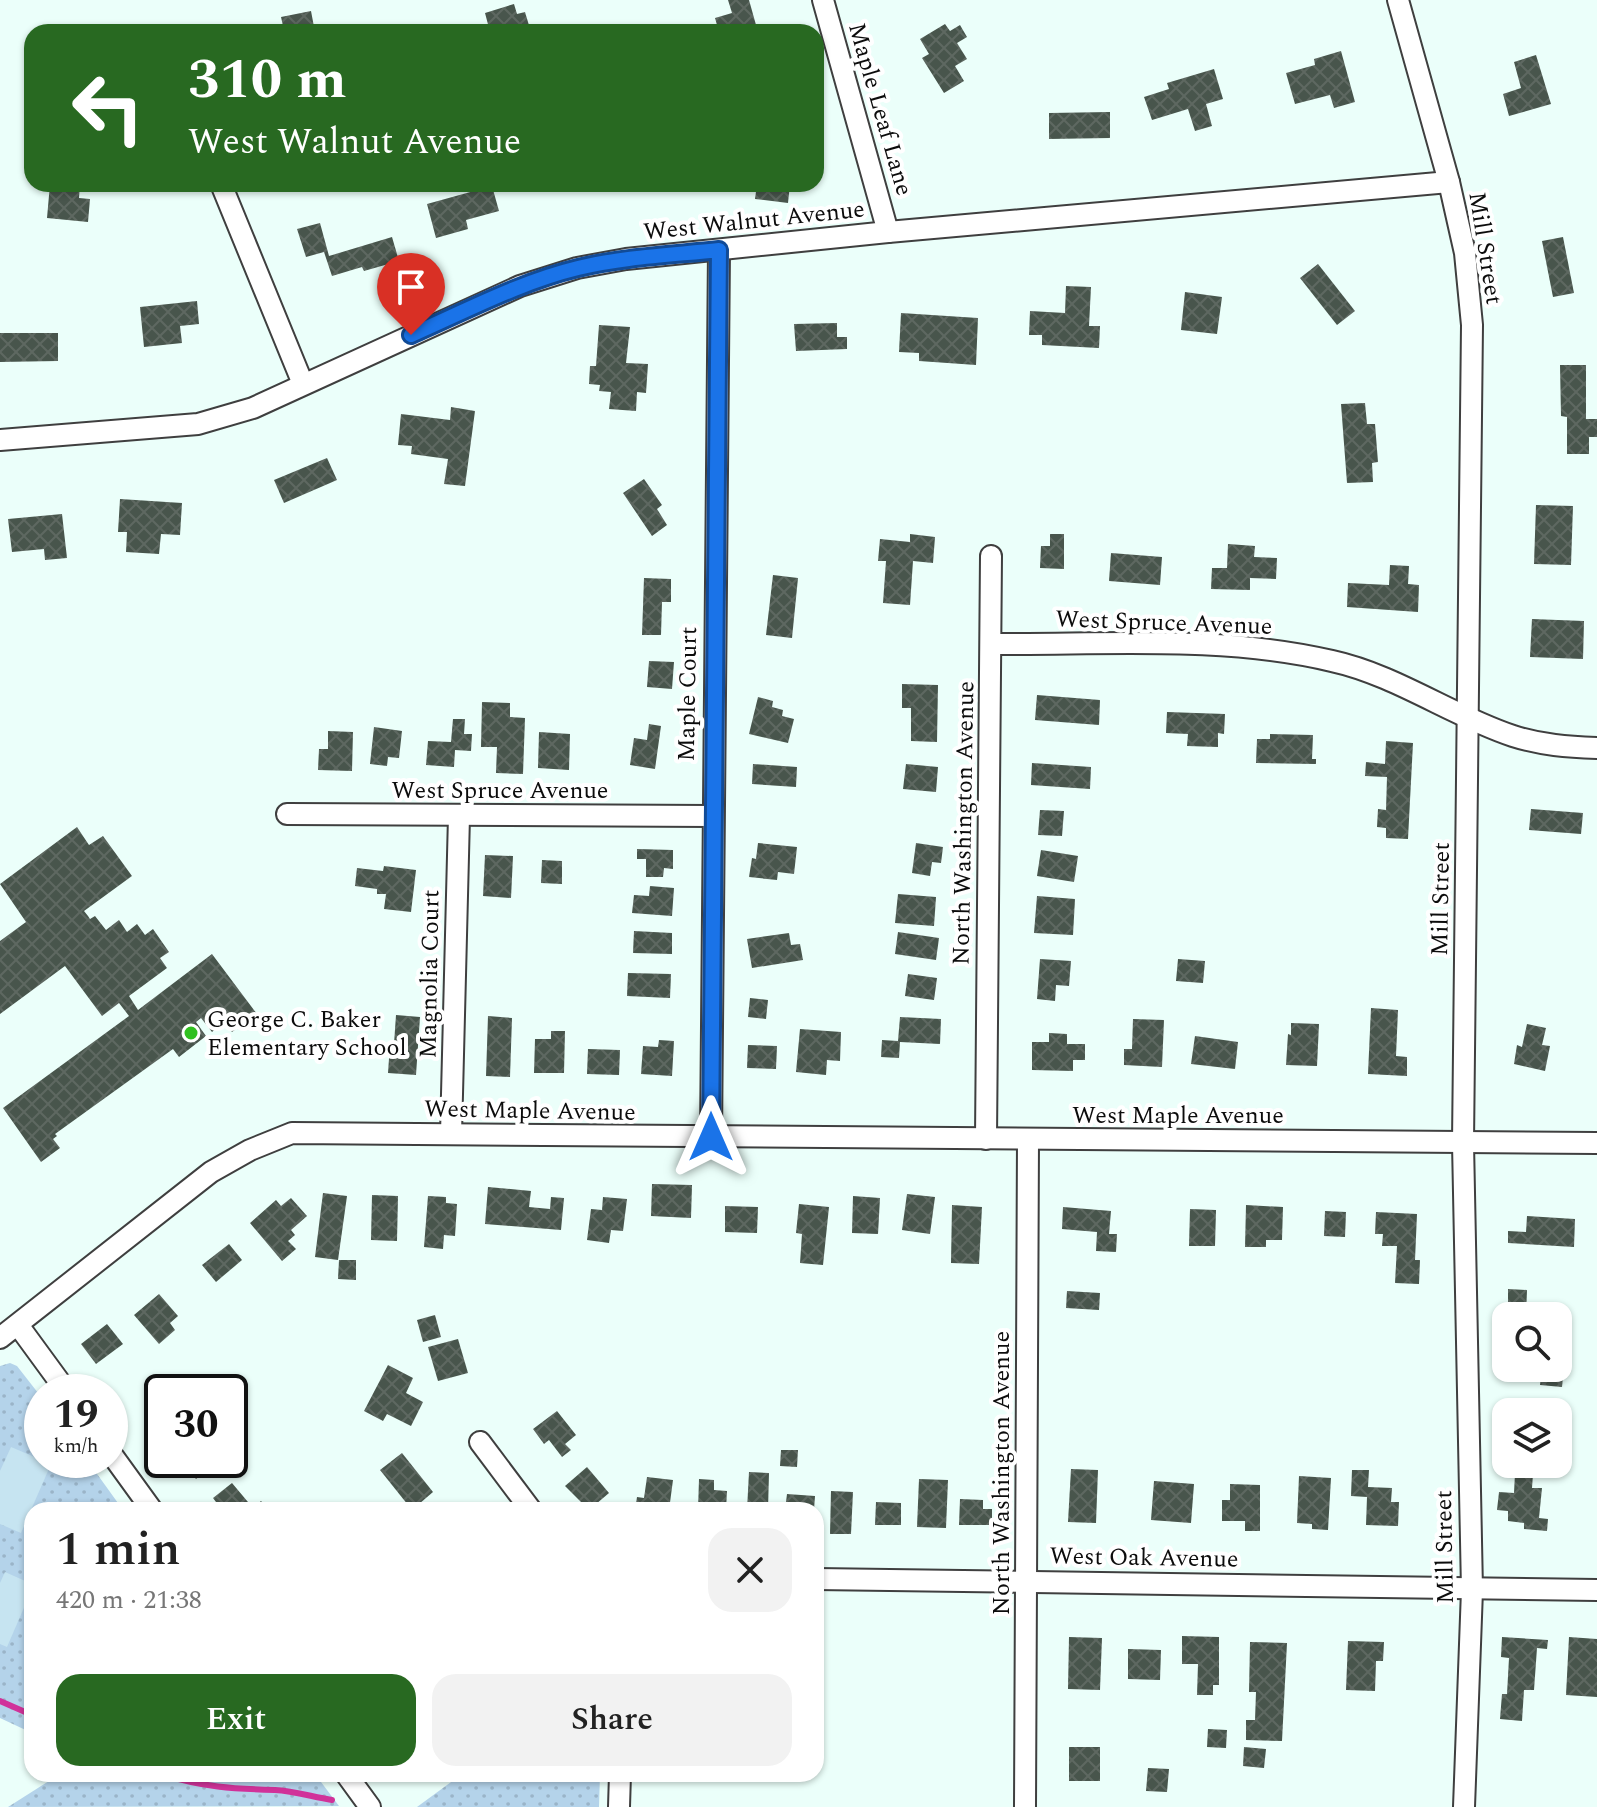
<!DOCTYPE html>
<html lang="en">
<head>
<meta charset="utf-8">
<style>
  :root { --surface:#fff; --page:#f2f2f2; --text:#222; --muted:#767676; --accent:#286921 }
  body { margin:0; font-family:Spectral,serif; background:var(--page); color:var(--text); height:100vh; display:flex; flex-direction:column; font-size:30px; white-space:nowrap }
  * { box-sizing:border-box; margin:0 }
  p { font-size:26px; color:var(--muted) }
  .icon { flex:none; width:44px; height:44px; fill:none; stroke:currentColor; stroke-width:2; stroke-linecap:round; stroke-linejoin:round }
  .map { position:relative; flex:1; overflow:hidden }
  .panel { position:absolute; left:24px; top:1502px; width:800px; height:280px; display:flex; flex-direction:column; background:var(--surface); border-radius:24px; box-shadow:0 2px 6px #0004 }
  .panel>* { flex:none }
  .banner { position:absolute; left:24px; top:24px; width:800px; height:168px; border-radius:24px; box-shadow:0 2px 6px #0004; background:#286921; color:#fff; overflow:hidden }
  .fabs { position:absolute; left:1492px; top:1302px; display:grid; gap:16px }
  .fabs a { display:grid; place-items:center; width:80px; height:80px; border-radius:16px; background:var(--surface); box-shadow:0 2px 6px #0004; font-size:40px }
  .speed { position:absolute; left:24px; top:1374px; display:flex; gap:16px; font-size:40px; font-weight:700; text-align:center }
  .speed>* { display:grid; place-content:center; width:104px; height:104px; border-radius:50%; background:var(--surface); box-shadow:0 2px 6px #0004; line-height:1 }
  .speed small { font-size:20px; font-weight:400 }
  .speed .limit { border:4px solid #111; border-radius:12px; background:#fff; color:#111 }
  .pin { position:absolute; display:grid; place-items:center; width:68px; height:68px; color:#fff; margin:-82px -34px; border-radius:50% 50% 50% 0; rotate:-45deg; box-shadow:0 0 8px #0007 }
  .pin .icon { rotate:45deg }
  .me { position:absolute; width:88px; margin:-44px; rotate:0deg; stroke-linejoin:round; filter:drop-shadow(0 0 6px #0008) }
  .turn { display:flex; align-items:center; gap:28px; height:168px; padding:0 32px; font-size:36px }
  .turn .icon { width:104px; height:104px; stroke-width:2.5 }
  .turn b { display:block; font-size:56px; line-height:68px }
  .round { display:grid; place-items:center; flex:none; width:84px; height:84px; border-radius:24px; background:var(--page) }
  .head { display:flex; align-items:center; justify-content:space-between; height:136px; padding:0 32px }
  h1 { font-size:48px; font-weight:600; line-height:60px }
  .primary-button { display:flex; gap:16px; margin-top:auto; padding:16px 32px }
  .primary-button a { flex:1; height:92px; border-radius:24px; background:var(--accent); color:#fff; font-size:32px; font-weight:600; line-height:92px; text-align:center }
  .primary-button a+a { background:var(--page); color:var(--text) }
  .map>svg:first-child { display:block }
  .park { fill:url(#park-dots) }
  .pitch { fill:#c6e4f1 }
  .lines { fill:none; stroke-linecap:round; stroke-linejoin:round }
  .stream { stroke:#d1329a; stroke-width:6 }
  .building { fill:url(#building-cross-hatch) }
  .street-casing { stroke:#3f3f3f; stroke-width:24 }
  .street { stroke:#fff; stroke-width:20 }
  .route-casing { stroke:#114b97; stroke-width:20 }
  .route { stroke:#1a73e8; stroke-width:14 }
  .poi-dot { fill:#30c020; stroke:#fff; stroke-width:3 }
  .labels { text-anchor:middle; stroke-width:8; stroke-linejoin:round; paint-order:stroke }
  .street-label { font-size:24px; fill:#0c0c0c; stroke:#fff }
  .poi-label { font-size:24px; fill:#0c0c0c; stroke:#fff; text-anchor:start }
</style>
</head>
<body>
<div class="map">
<svg width="1597" height="1807" viewBox="0 0 1597 1807">
  <defs>
    <pattern id="park-dots" width="8" height="8" patternUnits="userSpaceOnUse" patternTransform="scale(2)"><rect width="8" height="8" fill="#b4d3ea"/><path d="M2 2h.1M6 6h.1" fill="none" stroke="#9ab4c8" stroke-width="1.8" stroke-linecap="round"/></pattern>
    <pattern id="building-cross-hatch" width="8" height="8" patternUnits="userSpaceOnUse" patternTransform="scale(2)"><rect width="8" height="8" fill="#48554c"/><path d="M0 0l8 8M0 8l8-8" fill="none" stroke="#5e6861"/></pattern>
  </defs>
  <rect width="100%" height="100%" fill="#ebfffa"/>
  <g class="park">
    <path d="M10 1363 17 1366 42 1398V1460H87L123 1510H32V1733L0 1718V1366Z"/>
    <path d="M60 1774H315L339 1806 8 1807Z"/>
    <path d="M462 1774H600L599 1807H417Z"/>
  </g>
  <g class="pitch">
    <path d="M11 1447 51 1464 21 1533 0 1524V1471Z"/>
    <path d="M5 1572 32 1584V1589L7 1647 0 1644V1583Z"/>
  </g>
  <g class="lines">
    <g class="stream">
      <path d="M0 1701 32 1715"/>
      <path d="M162 1774C200 1787 235 1789 275 1790 294 1791 313 1797 332 1800"/>
    </g>
  </g>
  <g class="building">
    <path d="M728 0H749L758 32H719L715 18 732 13Z"/>
    <path d="M514 4 517 14 525 12 531 32H490L485 13Z"/>
    <path d="M311 11 315 32H274V28L283 26 281 17Z"/>
    <path d="M945 24 950 31 960 25 967 37 957 43 967 59 955 66 964 81 944 93 922 58 929 54 920 39Z"/>
    <path d="M1341 51 1355 102 1334 108 1330 95 1295 104 1286 73 1315 65 1314 59Z"/>
    <path d="M1536 55 1551 104 1509 116 1503 94 1521 88 1514 62Z"/>
    <path d="M1214 69 1223 99 1206 104 1212 126 1195 131 1188 109 1152 120 1144 97 1169 89 1167 83Z"/>
    <path d="M1110 112V138L1049 139V113Z"/>
    <path d="M50 184H80L79 198 90 199 88 222 47 218Z"/>
    <path d="M557 184H591V189L558 192Z"/>
    <path d="M757 184H790L788 203 755 199Z"/>
    <path d="M492 186 499 211 466 220 468 229 436 238 427 204Z"/>
    <path d="M320 223 329 256 392 237 399 261 364 271 362 267 332 276 324 252 306 257 297 229Z"/>
    <path d="M1563 237 1574 293 1553 297 1542 241Z"/>
    <path d="M1318 264 1355 311 1337 325 1300 278Z"/>
    <path d="M1066 286 1091 287 1089 326H1100L1099 348 1042 345V335H1029L1030 311 1065 313Z"/>
    <path d="M1185 292 1222 297 1217 334 1181 330Z"/>
    <path d="M197 301 199 324 180 326 182 343 144 347 140 307Z"/>
    <path d="M901 313 978 318 976 365 919 361V353L899 352Z"/>
    <path d="M837 323V337H847V349L796 351 794 324Z"/>
    <path d="M599 325 630 327 626 363 648 364 646 393 637 392 636 411 609 409 611 392 599 391 600 385 589 384 590 366H596Z"/>
    <path d="M0 333H58V361L0 362Z"/>
    <path d="M1560 365H1586V419H1597V437H1589V454H1567V417L1561 416Z"/>
    <path d="M1365 403 1367 424H1375L1378 462 1372 463 1373 482 1347 483 1341 404Z"/>
    <path d="M451 407 475 411 465 486 444 484 448 459 411 454 412 446 398 445 401 414 450 420Z"/>
    <path d="M327 458 337 480 284 503 274 480Z"/>
    <path d="M644 479 662 505 657 509 667 525 652 536 623 493Z"/>
    <path d="M120 499 182 503 180 535 161 534 159 554 126 552 127 532H118Z"/>
    <path d="M1536 505 1573 506 1571 565 1534 564Z"/>
    <path d="M62 514 67 558 45 560 44 549 12 552 8 519Z"/>
    <path d="M910 534 935 537 933 563 913 561 910 605 883 603 886 561H878L880 539 910 542Z"/>
    <path d="M1050 534H1064V569L1040 568 1041 546H1050Z"/>
    <path d="M1228 544 1255 546 1254 557 1277 558 1276 579 1250 578V590L1211 589 1212 568H1227Z"/>
    <path d="M1111 553 1162 557 1160 585 1109 581Z"/>
    <path d="M1390 565 1409 566 1408 584 1419 585 1418 612 1347 607 1348 583 1389 585Z"/>
    <path d="M773 575 798 578 792 638 766 635Z"/>
    <path d="M644 578 671 579V602H662L661 635H642Z"/>
    <path d="M1532 619 1584 621 1583 659 1530 657Z"/>
    <path d="M649 661 674 662 672 689 647 687Z"/>
    <path d="M902 684 938 685 937 742 911 741V708H902Z"/>
    <path d="M1037 695 1100 700 1099 725 1035 720Z"/>
    <path d="M758 697 773 701 772 707 783 710 782 716 794 719 788 743 749 734Z"/>
    <path d="M482 702 510 703V717L525 718 523 774 496 773 497 747H481Z"/>
    <path d="M1167 712 1225 714 1224 734 1218 733V747L1187 746 1188 734 1166 733Z"/>
    <path d="M453 719H465L464 734H472L471 751 455 750 454 767 426 765 428 741 451 742Z"/>
    <path d="M649 724 661 726 655 769 630 765 634 738 647 740Z"/>
    <path d="M374 727 402 731 399 758 388 757 387 766 370 764Z"/>
    <path d="M328 731 353 732 352 771 318 770 319 749H328Z"/>
    <path d="M539 732 570 734 569 770 538 768Z"/>
    <path d="M1270 734 1313 735 1312 759H1316V764L1256 763 1257 739H1270Z"/>
    <path d="M1386 741 1413 743 1408 839 1386 838V828L1377 827 1378 809 1386 810 1387 777 1365 776 1366 762 1385 764Z"/>
    <path d="M1032 763 1091 767 1090 789 1031 785Z"/>
    <path d="M753 764 797 767 796 787 752 784Z"/>
    <path d="M906 764 938 767 936 792 903 789Z"/>
    <path d="M1531 809 1583 813 1581 834 1529 830Z"/>
    <path d="M1040 810 1064 811 1062 836 1038 835Z"/>
    <path d="M77 827 89 845 103 836 132 876 84 911 88 916 90 919 95 916 106 930 119 920 127 932 137 924 145 935 153 929 169 952 160 958 167 968 129 996 138 1010 212 954 257 1014 232 1032 214 1008 209 1012 219 1026 212 1032 201 1018 196 1022 206 1036 179 1057 173 1049 55 1134 57 1136 53 1139 60 1148 41 1162 3 1108 129 1016 119 1003 102 1016 65 966 0 1014V941L26 922 0 884Z"/>
    <path d="M758 843 797 847 794 874 778 872 777 880 749 877 752 858 756 859Z"/>
    <path d="M916 843 943 847 941 863 932 862 930 876 912 873Z"/>
    <path d="M637 849 673 850V869L664 868 663 877H646V859H637Z"/>
    <path d="M1041 850 1078 856 1074 882 1037 876Z"/>
    <path d="M485 855 513 856 511 898 483 896Z"/>
    <path d="M542 860 562 861V884L541 883Z"/>
    <path d="M384 866 416 870 411 912 384 909 386 894H377V889L355 886 357 868 383 871Z"/>
    <path d="M650 886 674 888 672 916 632 913 634 895 649 896Z"/>
    <path d="M898 894 936 897 934 926 895 923Z"/>
    <path d="M1037 896 1075 899 1073 935 1034 933Z"/>
    <path d="M634 931 672 933V954L633 953Z"/>
    <path d="M898 932 939 938 936 960 895 954Z"/>
    <path d="M789 933 791 945 800 944 803 960 752 968 747 939Z"/>
    <path d="M1040 959 1071 961 1069 986 1056 985 1055 1001 1037 999Z"/>
    <path d="M1178 959 1205 961 1203 983 1176 981Z"/>
    <path d="M628 973 671 974 670 998 627 996Z"/>
    <path d="M908 974 937 978 934 1000 905 996Z"/>
    <path d="M750 998 768 1000 766 1019 748 1017Z"/>
    <path d="M1371 1008 1398 1010 1396 1056 1407 1057V1076L1368 1074Z"/>
    <path d="M396 1015 420 1017 416 1075 388 1073 390 1044H394Z"/>
    <path d="M488 1016 512 1018 510 1077 486 1076Z"/>
    <path d="M900 1017 941 1019 940 1044 900 1042 899 1058 881 1057 882 1040 898 1041Z"/>
    <path d="M1133 1019 1164 1020 1162 1067 1124 1065V1049H1132Z"/>
    <path d="M1291 1023 1319 1024 1317 1066 1286 1065 1288 1034 1291 1035Z"/>
    <path d="M1527 1024 1546 1028 1542 1045 1550 1046 1545 1071 1514 1064 1517 1045 1522 1047Z"/>
    <path d="M800 1029 841 1032 840 1061 827 1060 826 1075 796 1072Z"/>
    <path d="M551 1031H565L564 1073H534L535 1039H551Z"/>
    <path d="M1049 1033 1067 1034V1044H1085V1060H1073V1071L1032 1070V1042H1049Z"/>
    <path d="M1195 1036 1238 1042 1235 1069 1191 1064Z"/>
    <path d="M659 1040 674 1041 672 1076 641 1074 643 1046 658 1047Z"/>
    <path d="M748 1045 777 1046 776 1069 747 1068Z"/>
    <path d="M588 1049 620 1050 619 1075 587 1074Z"/>
    <path d="M652 1184 692 1185 691 1218 651 1216Z"/>
    <path d="M488 1187 531 1191 529 1207 550 1209 551 1197 564 1198 561 1230 485 1224Z"/>
    <path d="M323 1193 347 1196 338 1260 315 1257Z"/>
    <path d="M907 1194 935 1197 930 1234 902 1230Z"/>
    <path d="M372 1195 398 1196 397 1241 371 1240Z"/>
    <path d="M428 1196 446 1197V1203L457 1204 455 1236 444 1235 443 1249 424 1247Z"/>
    <path d="M853 1196 880 1198 878 1234 852 1233Z"/>
    <path d="M603 1197 627 1199 623 1231 611 1230 609 1243 587 1240 591 1209 602 1210Z"/>
    <path d="M291 1198 307 1216 291 1230 295 1235 288 1241 296 1249 282 1261 250 1223 276 1200 281 1206Z"/>
    <path d="M799 1204 829 1207 823 1265 800 1263 802 1234 796 1233Z"/>
    <path d="M952 1205 982 1207 979 1264 951 1263Z"/>
    <path d="M1246 1205 1283 1207 1282 1240H1266V1247H1245Z"/>
    <path d="M725 1206 758 1207 757 1233 725 1232Z"/>
    <path d="M1063 1207 1111 1211 1109 1234H1117L1116 1252 1096 1251 1097 1232 1062 1229Z"/>
    <path d="M1190 1209 1216 1210 1215 1246H1189Z"/>
    <path d="M1325 1211 1346 1212 1345 1237 1324 1236Z"/>
    <path d="M1376 1212 1417 1214 1415 1260H1420L1419 1284 1395 1283 1397 1246H1382L1383 1234H1375Z"/>
    <path d="M1527 1216 1575 1219 1574 1247 1508 1243V1231L1526 1232Z"/>
    <path d="M229 1244 242 1260 216 1282 202 1265Z"/>
    <path d="M339 1260H356V1280L338 1279Z"/>
    <path d="M1508 1289 1527 1290 1526 1316H1508Z"/>
    <path d="M1067 1291 1100 1293 1099 1310 1066 1308Z"/>
    <path d="M159 1294 178 1316 170 1323 175 1330 159 1344 134 1315Z"/>
    <path d="M435 1315 441 1337 423 1342 417 1320Z"/>
    <path d="M107 1324 123 1344 96 1364 81 1344Z"/>
    <path d="M458 1339 468 1373 438 1381 428 1347Z"/>
    <path d="M388 1365 413 1378 406 1393 423 1402 411 1426 387 1414 383 1421 364 1411Z"/>
    <path d="M1542 1368H1564L1562 1387 1540 1385Z"/>
    <path d="M557 1411 576 1435 565 1444 571 1450 562 1457 549 1440 544 1444 533 1429Z"/>
    <path d="M781 1450H798L797 1467 780 1466Z"/>
    <path d="M402 1453 433 1492 412 1510 380 1470Z"/>
    <path d="M180 1460H220L196 1479Z"/>
    <path d="M587 1467 609 1493 589 1510 565 1486Z"/>
    <path d="M1071 1469 1098 1470 1096 1523 1068 1522Z"/>
    <path d="M1352 1470H1369L1368 1487 1392 1488 1391 1502H1399L1398 1526 1366 1525 1367 1497 1351 1496Z"/>
    <path d="M749 1472 769 1473 768 1510H747Z"/>
    <path d="M1515 1473 1533 1474 1532 1488H1542L1539 1518 1548 1519 1547 1531 1524 1529V1523L1508 1521V1511L1497 1510 1499 1492 1514 1493Z"/>
    <path d="M1299 1476 1331 1478 1328 1530 1312 1529V1524L1297 1523Z"/>
    <path d="M647 1477 673 1480 669 1510H635L637 1497 644 1498Z"/>
    <path d="M699 1479 714 1480V1490L727 1491 726 1510H698Z"/>
    <path d="M919 1479 948 1480 946 1528 917 1527Z"/>
    <path d="M1154 1481 1194 1484 1191 1523 1151 1520Z"/>
    <path d="M232 1483 253 1508 261 1501 269 1510H222L213 1498Z"/>
    <path d="M1230 1484 1260 1485V1531H1245V1521H1222V1500H1230Z"/>
    <path d="M831 1491 853 1492 851 1534H830Z"/>
    <path d="M787 1494 815 1496 814 1510H785Z"/>
    <path d="M960 1499 983 1500V1509H992V1525H959Z"/>
    <path d="M876 1502 901 1503V1525H875Z"/>
    <path d="M1182 1636 1219 1637V1685H1213V1695H1197L1198 1664H1182Z"/>
    <path d="M1069 1637 1102 1638 1100 1690 1068 1689Z"/>
    <path d="M1502 1637 1548 1640 1547 1649 1537 1648 1534 1690H1524L1522 1721 1500 1719 1502 1694H1507L1509 1658 1501 1657Z"/>
    <path d="M1569 1637 1597 1639V1697L1566 1695Z"/>
    <path d="M1348 1641 1384 1642 1383 1661H1376L1375 1691 1346 1690Z"/>
    <path d="M1250 1642 1287 1643 1282 1741 1246 1740V1720H1255L1256 1692H1249Z"/>
    <path d="M1128 1649 1161 1650 1160 1680 1128 1679Z"/>
    <path d="M1208 1729 1227 1730 1226 1748 1207 1747Z"/>
    <rect x="1069" y="1747" width="31" height="34"/>
    <path d="M1244 1747 1266 1749 1264 1768 1243 1766Z"/>
    <path d="M1148 1768 1169 1769 1167 1792 1146 1791Z"/>
  </g>
  <g class="lines">
    <g class="street-casing">
      <g id="street">
        <path d="M823 0 888 232"/>
        <path d="M1398 0 1449 182 1465 253 1472 325 1463 1143 1472 1590 1464 1807"/>
        <path d="M221 184 303 384"/>
        <path d="M0 440 198 424 253 408 520 286 577 268 626 259 888 232 1449 182"/>
        <path d="M991 644C1104 645 1222 635 1332 661 1396 675 1452 716 1513 736 1541 745 1568 747 1597 748"/>
        <path d="M287 814 712 816"/>
        <path d="M451 1134 459 816"/>
        <path d="M711 1137 719 250"/>
        <path d="M986 1139 991 556"/>
        <path d="M18 1325 67 1392"/>
        <path d="M0 1338 211 1172 250 1150 292 1133 1597 1143"/>
        <path d="M480 1442 531 1510"/>
        <path d="M110 1452 152 1510"/>
        <path d="M816 1579 1597 1590"/>
        <path d="M346 1774 370 1807"/>
        <path d="M619 1807 620 1774"/>
        <path d="M1025 1807 1028 1140"/>
      </g>
    </g>
    <use href="#street" class="street"/>
  </g>
  <g class="lines">
    <g class="route-casing">
      <path id="route" d="M411 335C466 311 520 282 578 268 624 257 672 255 719 250L711 1137"/>
    </g>
    <use href="#route" class="route"/>
  </g>
  <circle class="poi-dot" cx="191" cy="1033" r="8"/>
  <g class="labels">
    <g class="street-label">
      <text transform="translate(881 109) rotate(74)" y="8">Maple Leaf Lane</text>
      <text transform="translate(754 220) rotate(-6)" y="8">West Walnut Avenue</text>
      <text transform="translate(1486 248) rotate(81)" y="8">Mill Street</text>
      <text transform="translate(1164 622) rotate(2)" y="8">West Spruce Avenue</text>
      <text transform="translate(687 694) rotate(-89)" y="8">Maple Court</text>
      <text x="500" y="798">West Spruce Avenue</text>
      <text transform="translate(963 823) rotate(-89)" y="8">North Washington Avenue</text>
      <text transform="translate(1440 899) rotate(-89)" y="8">Mill Street</text>
      <text transform="translate(429 974) rotate(-89)" y="8">Magnolia Court</text>
      <text transform="translate(530 1110) rotate(1)" y="8">West Maple Avenue</text>
      <text x="1178" y="1123">West Maple Avenue</text>
      <text transform="translate(1001 1473) rotate(-90)" y="8">North Washington Avenue</text>
      <text transform="translate(1444 1547) rotate(-91)" y="8">Mill Street</text>
      <text transform="translate(1144 1557) rotate(1)" y="8">West Oak Avenue</text>
    </g>
    <g class="poi-label">
      <text x="207" y="1027">George C. Baker<tspan x="207" dy="28">Elementary School</tspan></text>
    </g>
  </g>
</svg>
<div class="fabs">
<a><svg class="icon" aria-label="search" viewBox="0 0 24 24"><circle cx="10" cy="10" r="6"/><path d="M15 15l6 6"/></svg></a>
<a><svg class="icon" aria-label="layers" viewBox="0 0 24 24"><path d="M12 4l9 5-9 5-9-5zM3 14l9 5 9-5"/></svg></a>
</div>
<div class="speed"><div>19<small>km/h</small></div><div class="limit">30</div></div>
<div class="pin" style="left:411px;top:335px;background:#d93025"><svg class="icon" aria-label="arrive" viewBox="0 0 24 24"><path d="M6 21V4h12l-3 4 3 4H6"/></svg></div>
<svg class="me" style="left:711px;top:1137px" viewBox="-20 -20 40 40"><path d="M0-17L14 15 0 8-14 15z" fill="#1a73e8" stroke="#fff" stroke-width="4"/></svg>
<div class="banner">
<div class="turn"><svg class="icon" aria-label="left" viewBox="0 0 24 24"><path d="M17 20v-9H6M10 6l-5 5 5 5"/></svg><div><b>310 m</b>West Walnut Avenue</div></div>
</div>
<section class="panel">
<div class="head"><div><h1>1 min</h1><p>420 m · 21:38</p></div><a class="round"><svg class="icon" aria-label="close" viewBox="0 0 24 24"><path d="M6 6l12 12M18 6L6 18"/></svg></a></div>
<div class="primary-button"><a>Exit</a><a>Share</a></div>
</section>
</div>
</body>
</html>
